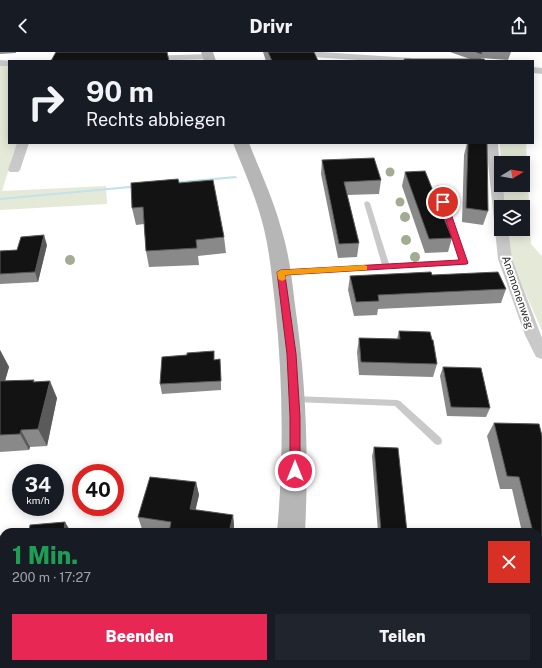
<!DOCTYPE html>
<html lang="de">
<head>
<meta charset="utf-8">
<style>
  :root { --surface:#171b24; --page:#20242c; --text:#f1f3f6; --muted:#9ea1a6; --accent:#e92755 }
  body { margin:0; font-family:"Public Sans",sans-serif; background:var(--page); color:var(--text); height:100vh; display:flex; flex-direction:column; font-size:15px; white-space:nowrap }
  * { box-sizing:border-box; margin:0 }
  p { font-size:13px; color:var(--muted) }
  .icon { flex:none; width:22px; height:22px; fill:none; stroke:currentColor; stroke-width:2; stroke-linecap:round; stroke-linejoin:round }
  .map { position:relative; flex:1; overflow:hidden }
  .drawer { position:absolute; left:0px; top:476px; width:542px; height:140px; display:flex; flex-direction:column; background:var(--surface); border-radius:12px 12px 0 0; box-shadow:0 2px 10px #0003 }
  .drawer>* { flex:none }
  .hud { position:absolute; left:8px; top:8px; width:526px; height:84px; border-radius:0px; box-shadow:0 2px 10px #0003; background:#171b24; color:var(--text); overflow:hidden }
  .needle { width:26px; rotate:79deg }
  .tools { position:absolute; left:494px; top:104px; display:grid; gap:8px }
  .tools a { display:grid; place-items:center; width:36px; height:36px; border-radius:0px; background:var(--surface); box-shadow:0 2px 10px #0003; font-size:20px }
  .speed { position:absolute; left:12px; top:412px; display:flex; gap:8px; font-size:20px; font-weight:700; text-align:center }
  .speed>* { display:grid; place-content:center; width:52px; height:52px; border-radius:50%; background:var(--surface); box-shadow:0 2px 10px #0003; line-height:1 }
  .speed small { font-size:10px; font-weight:400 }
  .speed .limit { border:6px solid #d22; background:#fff; color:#111 }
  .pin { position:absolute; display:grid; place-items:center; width:34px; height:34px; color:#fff; margin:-17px; border:2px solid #fff; border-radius:50%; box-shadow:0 1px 4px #0007 }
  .me { position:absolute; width:44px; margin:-22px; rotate:0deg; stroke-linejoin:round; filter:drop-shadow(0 0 3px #0008) }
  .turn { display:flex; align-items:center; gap:14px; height:84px; padding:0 12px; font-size:18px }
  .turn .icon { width:52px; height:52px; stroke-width:2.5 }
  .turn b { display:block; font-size:28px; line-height:34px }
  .round { display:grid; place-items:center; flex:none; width:42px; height:42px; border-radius:0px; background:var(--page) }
  .headline { display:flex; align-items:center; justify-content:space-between; height:68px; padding:0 12px }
  h1 { font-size:24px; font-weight:800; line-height:30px; color:#1e9e55 }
  .action { display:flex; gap:8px; margin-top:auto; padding:8px 12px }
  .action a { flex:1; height:46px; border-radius:0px; background:var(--accent); color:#fff; font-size:16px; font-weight:800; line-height:46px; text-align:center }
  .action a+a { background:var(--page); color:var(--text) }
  header { display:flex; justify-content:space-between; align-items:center; height:52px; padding:0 12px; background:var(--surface); font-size:18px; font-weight:800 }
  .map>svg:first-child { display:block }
  .green { fill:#e5ead8 }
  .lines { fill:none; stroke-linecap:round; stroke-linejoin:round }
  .stream { fill:#c3e2eb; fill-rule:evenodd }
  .lane { fill:#c9c9c9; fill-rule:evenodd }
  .street { fill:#c9c9c9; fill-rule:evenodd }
  .secondary { fill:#b6b6b6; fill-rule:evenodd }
  .tree { fill:#a2ac92 }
  .wall { fill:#898989 }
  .shaded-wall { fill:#5a5a5a }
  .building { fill:#131313; stroke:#5a5a5a }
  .route { fill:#e92755; stroke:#971937 }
  .slow { fill:#f59e0b }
  .labels { text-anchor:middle; stroke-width:4; stroke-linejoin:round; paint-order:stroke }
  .street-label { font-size:11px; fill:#2c2c2c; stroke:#fff }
</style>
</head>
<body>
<header><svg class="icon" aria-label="back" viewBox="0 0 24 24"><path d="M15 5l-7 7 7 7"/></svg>Drivr<svg class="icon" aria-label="share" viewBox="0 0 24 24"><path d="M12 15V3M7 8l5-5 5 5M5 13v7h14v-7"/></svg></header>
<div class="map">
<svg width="542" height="616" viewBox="0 0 542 616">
  <rect width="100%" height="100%" fill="#fff"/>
  <g class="green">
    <path d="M0 13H9V91H17L2 139 106 134 107 152 0 158Z"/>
    <path d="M498 91H526L531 192 542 204V279L508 201 506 177H523V155H505L503 133H523V111H501L500 93Z"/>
  </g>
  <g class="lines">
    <g class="stream">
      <path d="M235 124 237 125V126L171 132 169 131 171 130Z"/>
      <path d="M140 133 142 134V135L0 148V146Z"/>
    </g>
    <g class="lane">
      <path d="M438 133 441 135 467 211 466 213 281 222 277 220 281 218 382 213 364 151 367 149 370 151 389 212 460 209 435 135Z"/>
      <path d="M294 344 397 348 400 349 441 386 442 389 441 392 438 393 435 392 395 354 294 350 291 349 290 347 291 345Z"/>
    </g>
    <g class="street">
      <path d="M279 0H322L410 6 415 9H372L284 3Z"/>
      <path d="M209 2 214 5 212 7 143 9 141 7 146 4Z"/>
      <path d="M0 8 12 9H9V14H0Z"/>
      <path d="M533 15 542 16V22L533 21Z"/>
      <path d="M17 91H29L20 118 18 120H10L8 118Z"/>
      <path d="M486 91H498L501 133H503L505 155H501V177H508L512 207 542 286V307L536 305 525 283 498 207Z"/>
    </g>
    <g class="secondary">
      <path d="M201 0H213L216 9H204Z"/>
      <path d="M233 91H249C260 119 273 146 281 176 289 201 292 227 295 253 306 329 309 404 305 480H277C284 404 283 328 275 252 272 227 270 202 264 177 257 147 244 119 233 91Z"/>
      <rect x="263" y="612" width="32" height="4"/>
    </g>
  </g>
  <g class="tree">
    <circle cx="390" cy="120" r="4.5"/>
    <circle cx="400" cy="150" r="4.5"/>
    <circle cx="405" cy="165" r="5"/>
    <circle cx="406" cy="188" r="5"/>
    <circle cx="415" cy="205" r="5"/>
    <circle cx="70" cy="208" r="5"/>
  </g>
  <g class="wall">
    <path d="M0 0H16V1L0 2Z"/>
    <path d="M263 0H314L318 9H331H266Z"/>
    <path d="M450 0H511L508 8 481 6V7L485 9H404V7H470Z"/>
    <path d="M467 91H485L488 159 483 173 462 170 464 103Z"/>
    <path d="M322 108 381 128 379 142 347 143 359 191 357 205 338 206 321 122Z"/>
    <path d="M405 120 452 186 448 200 425 201 402 134Z"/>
    <path d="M179 131 224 185 226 201 198 204 199 213 149 215 146 199 144 172 136 173 132 156Z"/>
    <path d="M47 193 38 230 0 232V199L17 198Z"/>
    <path d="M432 223 506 237 501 251 378 257 377 263 354 264 348 238 350 224Z"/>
    <path d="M399 279 432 288 437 312 433 325 359 323 357 300 359 286 397 287Z"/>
    <path d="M0 298 9 315 5 329 35 330 57 346 47 394 30 395 29 398 0 400Z"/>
    <path d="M215 308 221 317V338L162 342 160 332Z"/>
    <path d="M443 315 490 356 486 365 447 364 440 324Z"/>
    <path d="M494 371 542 384V564L538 548V480H522L512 437H500L487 384Z"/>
    <path d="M374 395 407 480H378L372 404Z"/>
    <path d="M196 430 199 443 195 458 233 463 234 474 233 480H163L142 477 138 465Z"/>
    <path d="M4 483V539H0V484Z"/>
    <path d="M437 612H503L499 616H437Z"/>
  </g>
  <g class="shaded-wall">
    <path d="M44 183 47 193 38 230 35 220Z"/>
    <path d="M0 298 9 315 0 346Z"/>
    <path d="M50 329 57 346 47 394 38 377Z"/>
    <path d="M21 378 30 395 29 398 20 382Z"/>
    <path d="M196 430 199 443 193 469 190 457Z"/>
    <path d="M233 463 234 474 233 480H229Z"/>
    <path d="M65 470 71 480H64Z"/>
  </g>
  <g class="building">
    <path d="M56 0H167L169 9H51Z"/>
    <path d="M268 0H314L318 9H331H272Z"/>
    <path d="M476 0H481L482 2Z"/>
    <path d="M404 7H484L485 9H405Z"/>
    <path d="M468 91H487L488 159 466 156Z"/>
    <path d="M374 106 381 128 344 130 359 191 339 192 322 108Z"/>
    <path d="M425 119 452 186 429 187 405 120Z"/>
    <path d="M178 127 179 131 213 128 224 185 196 188 197 196 146 199 143 155 132 156 131 131Z"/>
    <path d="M44 183 35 220 0 222V199L17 198 21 185Z"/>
    <path d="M431 220 432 223 498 220 506 237 378 243 379 249 356 250 350 224Z"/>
    <path d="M399 279 430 280 432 288H433L437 312 361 310 359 286 400 287Z"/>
    <path d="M214 299V308L220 307 221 329 160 332 162 305 187 303V301Z"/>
    <path d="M443 315 481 316 490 356 451 355Z"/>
    <path d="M34 328 33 330 50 329 38 377 21 378 20 382 0 383V329Z"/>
    <path d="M494 371 539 372 542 384V516L538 500V480H533L519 425 507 424Z"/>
    <path d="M374 395 398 396 407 480H381Z"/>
    <path d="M150 425 196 430 190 457 233 463 229 480H169L171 470 138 465Z"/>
    <path d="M65 470 64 480H29L30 473Z"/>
    <path d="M4 483V524L0 525V484Z"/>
    <path d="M447 612H489L490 616H447Z"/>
  </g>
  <path class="route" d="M443 148 447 150 468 211 467 212 285 223 296 302 300 365V419L299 422 295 424 291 422 290 419V365L287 302 277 220 281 218 459 208 440 150Z"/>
  <path class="slow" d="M364 213 367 214V218L285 223 286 227 282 229 278 227 277 220 281 218Z"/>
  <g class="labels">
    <g class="street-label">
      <text transform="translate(518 240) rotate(71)" y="4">Anemonenweg</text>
    </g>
  </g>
</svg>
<div class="tools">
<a><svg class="needle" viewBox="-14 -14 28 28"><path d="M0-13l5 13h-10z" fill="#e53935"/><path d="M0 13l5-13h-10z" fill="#9ea1a6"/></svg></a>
<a><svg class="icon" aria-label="layers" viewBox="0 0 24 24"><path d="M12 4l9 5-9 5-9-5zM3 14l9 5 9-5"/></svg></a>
</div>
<div class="speed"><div>34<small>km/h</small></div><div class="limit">40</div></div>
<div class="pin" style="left:443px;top:150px;background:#d93025"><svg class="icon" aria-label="arrive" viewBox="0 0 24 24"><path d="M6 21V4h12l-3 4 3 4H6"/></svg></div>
<svg class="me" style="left:295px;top:419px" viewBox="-20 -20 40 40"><circle r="17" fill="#e92755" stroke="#fff" stroke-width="3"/><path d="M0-11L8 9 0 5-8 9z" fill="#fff"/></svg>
<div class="hud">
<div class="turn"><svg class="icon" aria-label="right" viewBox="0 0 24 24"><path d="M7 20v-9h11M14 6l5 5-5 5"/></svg><div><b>90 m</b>Rechts abbiegen</div></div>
</div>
<section class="drawer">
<div class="headline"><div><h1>1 Min.</h1><p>200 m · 17:27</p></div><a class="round" style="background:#d93025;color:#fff"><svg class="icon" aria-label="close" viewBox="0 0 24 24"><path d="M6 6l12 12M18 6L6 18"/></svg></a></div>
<div class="action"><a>Beenden</a><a>Teilen</a></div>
</section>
</div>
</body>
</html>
